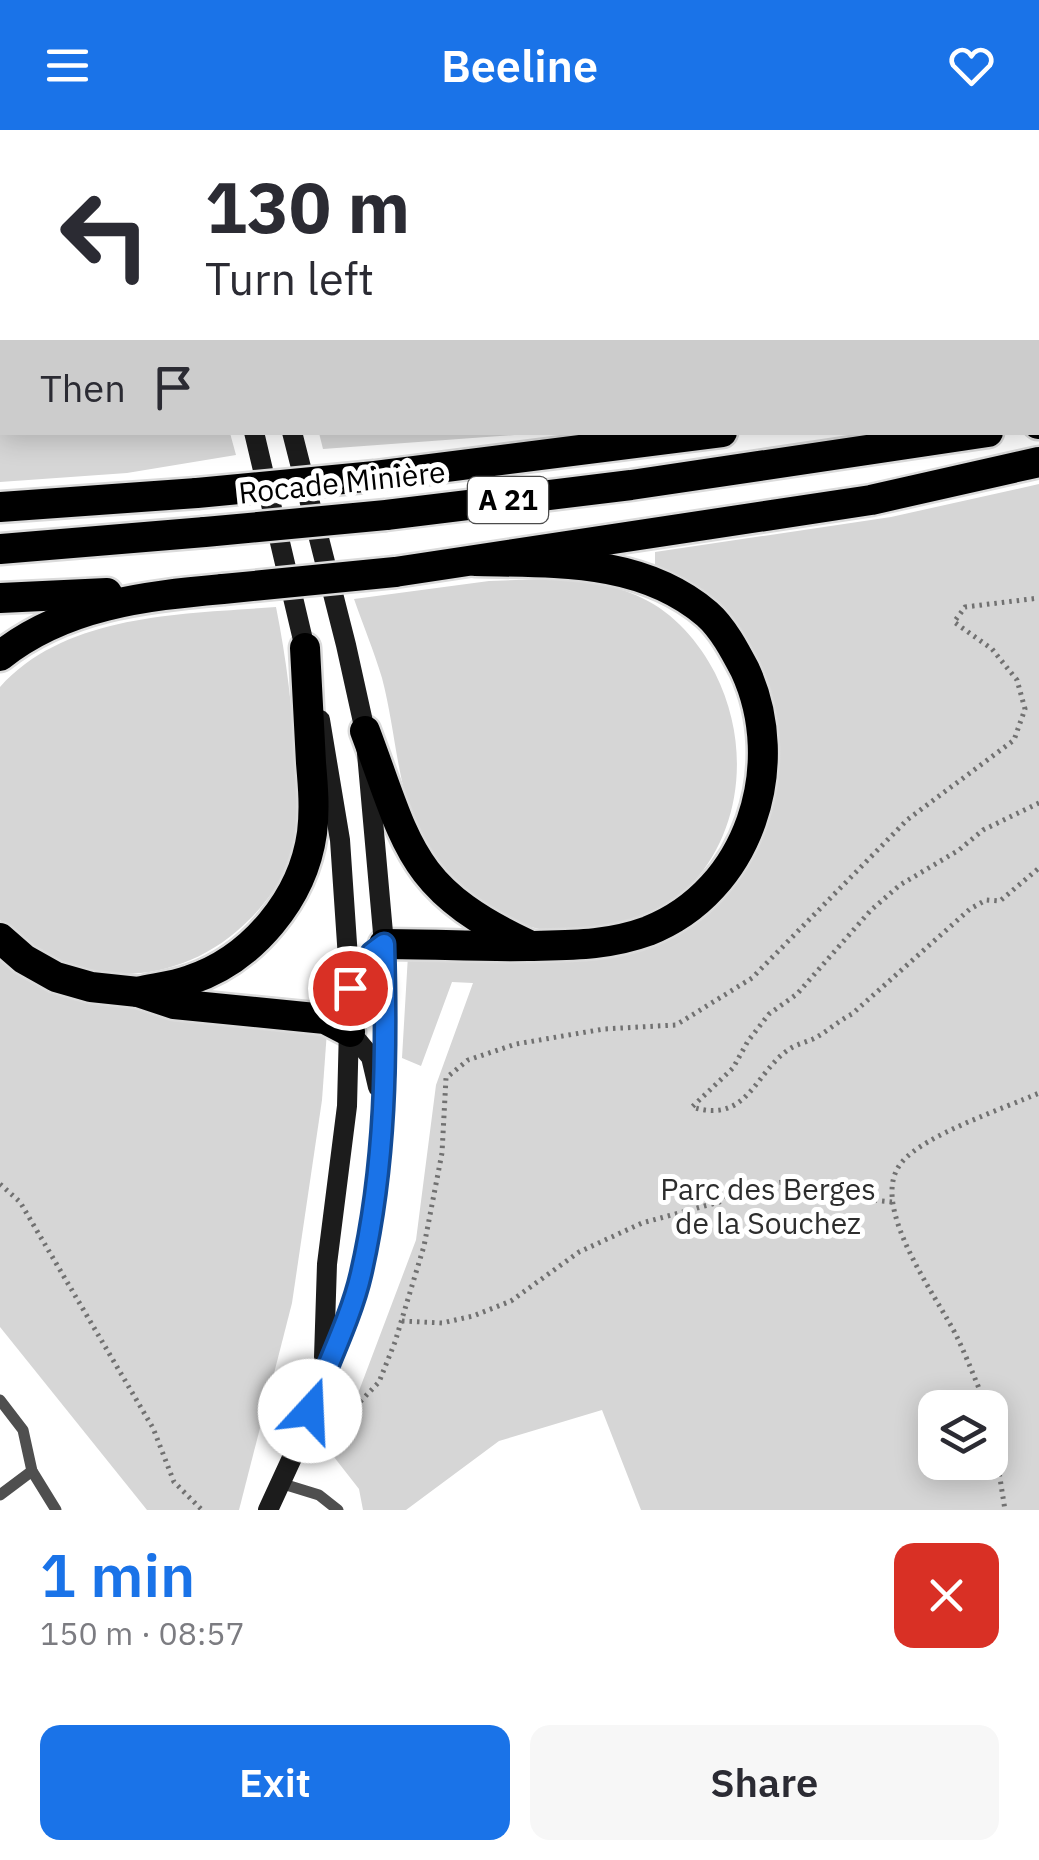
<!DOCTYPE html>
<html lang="en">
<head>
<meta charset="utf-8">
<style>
  :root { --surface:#fff; --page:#f7f7f7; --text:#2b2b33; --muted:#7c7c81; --accent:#1a73e8 }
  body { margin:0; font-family:"IBM Plex Sans",sans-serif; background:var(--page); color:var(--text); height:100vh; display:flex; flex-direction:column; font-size:38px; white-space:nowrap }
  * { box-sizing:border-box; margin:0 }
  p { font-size:32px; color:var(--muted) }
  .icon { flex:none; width:55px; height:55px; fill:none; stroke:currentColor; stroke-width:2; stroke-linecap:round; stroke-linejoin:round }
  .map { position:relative; height:1380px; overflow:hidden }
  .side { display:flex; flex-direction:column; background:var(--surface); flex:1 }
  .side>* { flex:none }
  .guide { position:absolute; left:0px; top:0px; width:1040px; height:305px; box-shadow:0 5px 25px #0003; background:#fff; color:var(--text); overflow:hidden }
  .buttons { position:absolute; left:918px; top:1260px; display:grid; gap:20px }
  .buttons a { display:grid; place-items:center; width:90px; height:90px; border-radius:20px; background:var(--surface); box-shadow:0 5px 25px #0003; font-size:50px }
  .pin { position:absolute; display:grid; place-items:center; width:85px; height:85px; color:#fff; margin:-42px; border:5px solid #fff; border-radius:50%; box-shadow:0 2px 10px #0007 }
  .me { position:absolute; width:110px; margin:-55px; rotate:20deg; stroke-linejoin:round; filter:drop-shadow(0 0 8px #0008) }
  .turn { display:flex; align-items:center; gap:35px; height:210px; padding:0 40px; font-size:45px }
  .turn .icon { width:130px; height:130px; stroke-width:2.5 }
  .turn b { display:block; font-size:70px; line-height:85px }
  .then { display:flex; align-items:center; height:95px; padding:0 40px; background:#0003; gap:20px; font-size:38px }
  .round { display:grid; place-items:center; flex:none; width:105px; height:105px; border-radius:20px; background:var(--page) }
  .headline { display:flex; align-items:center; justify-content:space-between; height:170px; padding:0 40px }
  h1 { font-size:60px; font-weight:600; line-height:75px; color:var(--accent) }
  .primary-button { display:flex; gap:20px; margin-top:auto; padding:20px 40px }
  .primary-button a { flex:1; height:115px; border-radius:20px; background:var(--accent); color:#fff; font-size:40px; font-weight:600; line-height:115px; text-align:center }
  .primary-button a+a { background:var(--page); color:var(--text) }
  header { display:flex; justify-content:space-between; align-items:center; height:130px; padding:0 40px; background:var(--accent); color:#fff; font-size:45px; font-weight:600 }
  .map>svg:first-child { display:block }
  .green { fill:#d6d6d6; fill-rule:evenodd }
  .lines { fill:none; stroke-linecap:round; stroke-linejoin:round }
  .motorway-casing { stroke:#dbdbdb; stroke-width:35 }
  .path { stroke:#717171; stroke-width:5; stroke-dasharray:2.5 5; stroke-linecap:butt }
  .service { stroke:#4f4f4f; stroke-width:11 }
  .secondary { stroke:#1c1c1c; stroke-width:20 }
  .motorway { stroke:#000; stroke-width:30 }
  .motorway-bridge-casing { stroke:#dbdbdb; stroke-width:35; stroke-linecap:butt }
  .motorway-bridge { stroke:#000; stroke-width:30 }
  .route-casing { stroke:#114b97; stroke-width:25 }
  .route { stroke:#1a73e8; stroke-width:18 }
  .labels { text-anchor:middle; stroke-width:10; stroke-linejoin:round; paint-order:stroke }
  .shield { fill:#fff; stroke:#4c4c4c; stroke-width:2.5 }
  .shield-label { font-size:28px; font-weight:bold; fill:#000 }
  .street-label { font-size:30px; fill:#000; stroke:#fff }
  .park-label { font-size:30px; fill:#2d2d2d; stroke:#fff }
</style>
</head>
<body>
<header><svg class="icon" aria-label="menu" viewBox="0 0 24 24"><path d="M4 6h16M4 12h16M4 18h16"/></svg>Beeline<svg class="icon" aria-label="heart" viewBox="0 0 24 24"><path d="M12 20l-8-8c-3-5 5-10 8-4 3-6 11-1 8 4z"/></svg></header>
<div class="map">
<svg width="1039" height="1380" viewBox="0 0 1039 1380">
  <rect width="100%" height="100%" fill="#fff"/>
  <g class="green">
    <path d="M0 0 154 2H2L0 255Z"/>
    <path d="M236 0H837L838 2H237Z"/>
    <path d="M0 292H2V302L230 303 236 325 127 343 0 352Z"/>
    <path d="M319 303V302L541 303 323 319Z"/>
    <path d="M1039 354V1380H641L602 1280 499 1311 406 1380H363L359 1359 334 1327 416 1110 436 955 473 853 452 852 421 936 402 928 408 825 574 830 741 741 760 549 655 439V422L891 387ZM935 1278H990V1332H935Z"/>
    <path d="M546 449C579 451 612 453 642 468 674 483 699 512 715 543 779 671 697 825 545 800 502 793 456 767 432 730 397 675 398 609 382 548 374 521 363 495 354 469L489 451Z"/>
    <path d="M276 477C288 537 295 598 296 658 296 673 298 689 296 704 291 737 273 766 250 789 179 861 72 863 0 790V557C66 483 184 484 276 477Z"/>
    <path d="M0 824 327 901 322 970 292 1173 239 1380H147L0 1197Z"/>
  </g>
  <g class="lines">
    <g class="motorway-casing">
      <g id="motorway">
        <path d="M216 0 218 2"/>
        <path d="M1038 194H1039"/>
        <path d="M1038 252H1039"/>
        <path d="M0 276 2 275"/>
        <path d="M1038 294 1039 293"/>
        <path d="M375 346 722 302"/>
        <path d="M0 377 197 363"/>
        <path d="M386 385 631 355 988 302"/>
        <path d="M0 419 205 402"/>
        <path d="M395 442 871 370 1039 332"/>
        <path d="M0 468 107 463"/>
        <path d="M0 526C64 475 144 466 223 459"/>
        <path d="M365 601C408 715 408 758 527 814"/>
        <path d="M0 808 24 829 56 847 91 857 138 862 174 874 325 889 350 902"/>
        <path d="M384 814C432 814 480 817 528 816 570 815 607 816 648 801 750 761 789 635 745 540 735 521 723 498 707 484 641 428 555 433 475 431"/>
        <path d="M138 862C155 858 174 856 190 850 253 829 303 768 312 703 315 679 313 656 311 633 309 595 307 556 305 518"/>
      </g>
    </g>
    <g class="path">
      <path d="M460 2 466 0"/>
      <path d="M1039 673 983 700 959 720 900 755 871 780 797 864 769 884 748 911 733 938 692 977C749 995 755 940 791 918 798 914 806 912 813 909 827 902 838 891 852 884L970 779 986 770 1000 771 1039 738"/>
      <path d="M0 1054 20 1072 153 1298 174 1352 202 1380"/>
      <path d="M402 1191 442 1193 473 1186 511 1171 579 1122 642 1093 723 1071 734 1058 784 1052 831 1066 892 1072"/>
      <path d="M987 1278C977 1254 968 1230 957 1207 937 1166 866 1074 902 1032 924 1005 1005 978 1039 963"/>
      <path d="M990 1285 1005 1380"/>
      <path d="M329 1300 336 1284 358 1274 379 1252 395 1212 424 1116 442 1023 446 948 468 930 516 914 604 899 676 895 752 848 907 690 1014 610 1025 579 1017 550 992 519 954 492 965 477 1039 468"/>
    </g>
    <g class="service">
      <path d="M780 2 781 0"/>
      <path d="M0 1270 23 1300 32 1341 56 1380"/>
      <path d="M280 1353 319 1365 338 1380"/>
      <path d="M0 1365 32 1341"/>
    </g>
    <g class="secondary">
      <path d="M178 0V2"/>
      <path d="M254 302 307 527"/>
      <path d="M320 590 340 710 350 858 347 976 327 1134 324 1227"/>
      <path d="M350 858 371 823 384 814"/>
      <path d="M350 902 371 927 378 957"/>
      <path d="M268 1380 297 1317 361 1147 381 1023 387 933 384 814 365 601 346 515 292 302"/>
    </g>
    <use href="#motorway" class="motorway"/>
    <g class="motorway-bridge-casing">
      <g id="motorway-bridge">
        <path d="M197 363 375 346"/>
        <path d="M205 402 386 385"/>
        <path d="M223 459 395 442"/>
      </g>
    </g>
    <use href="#motorway-bridge" class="motorway-bridge"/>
  </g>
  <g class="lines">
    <g class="route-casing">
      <path id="route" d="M310 1281C326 1237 351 1188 361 1144 386 1035 387 924 384 814L372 823 350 858"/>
    </g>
    <use href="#route" class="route"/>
  </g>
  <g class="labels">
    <rect class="shield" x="468" y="347" width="80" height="46" rx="8"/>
    <g class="shield-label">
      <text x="508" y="380">A 21</text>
    </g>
    <g class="street-label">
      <text transform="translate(342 353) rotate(-6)" y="10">Rocade Minière</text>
    </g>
    <g class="park-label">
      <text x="768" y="1070">Parc des Berges<tspan x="768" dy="34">de la Souchez</tspan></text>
    </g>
  </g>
</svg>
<div class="buttons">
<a><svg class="icon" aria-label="layers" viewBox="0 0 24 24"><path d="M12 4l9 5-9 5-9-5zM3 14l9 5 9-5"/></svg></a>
</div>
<div class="pin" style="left:350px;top:858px;background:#d93025"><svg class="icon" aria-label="arrive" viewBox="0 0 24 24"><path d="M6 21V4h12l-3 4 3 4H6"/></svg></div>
<svg class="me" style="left:310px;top:1281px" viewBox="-20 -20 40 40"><circle r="19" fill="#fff"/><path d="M0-13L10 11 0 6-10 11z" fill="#1a73e8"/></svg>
<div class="guide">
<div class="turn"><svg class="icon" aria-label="left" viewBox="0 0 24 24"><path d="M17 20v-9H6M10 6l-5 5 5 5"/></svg><div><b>130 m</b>Turn left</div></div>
<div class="then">Then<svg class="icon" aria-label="arrive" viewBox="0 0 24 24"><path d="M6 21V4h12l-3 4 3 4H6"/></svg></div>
</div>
</div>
<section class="side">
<div class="headline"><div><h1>1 min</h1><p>150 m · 08:57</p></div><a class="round" style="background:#d93025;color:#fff"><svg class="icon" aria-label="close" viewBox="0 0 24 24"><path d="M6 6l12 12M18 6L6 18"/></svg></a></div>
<div class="primary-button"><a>Exit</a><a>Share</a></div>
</section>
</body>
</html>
